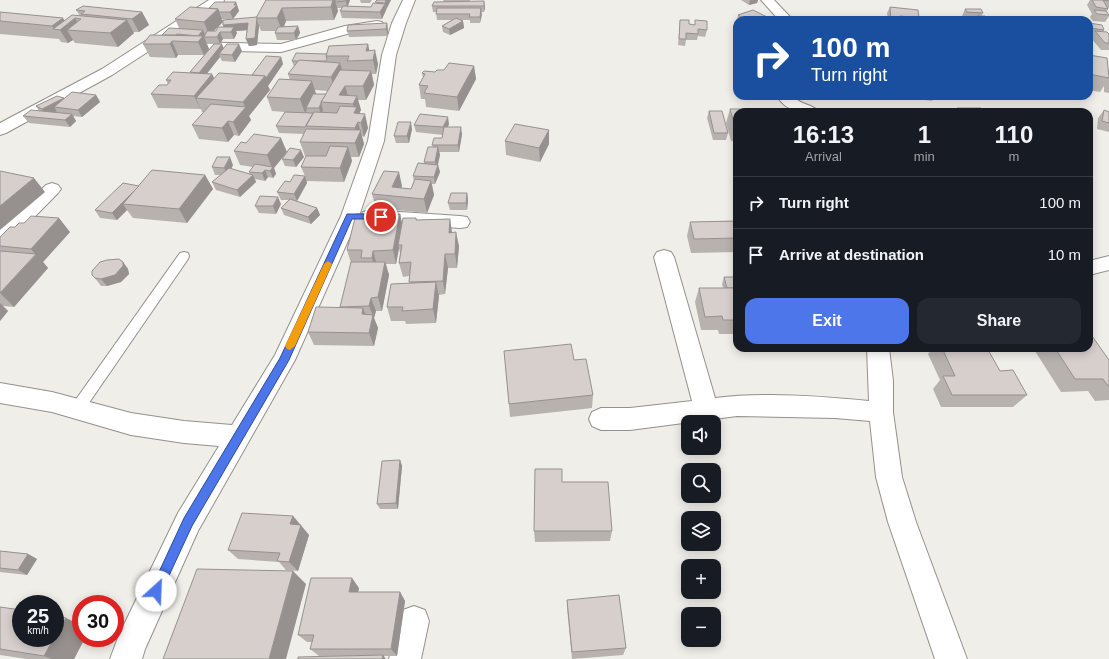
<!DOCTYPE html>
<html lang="en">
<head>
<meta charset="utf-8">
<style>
  :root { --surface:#171b24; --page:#242831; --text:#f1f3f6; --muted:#9ea1a6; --line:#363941; --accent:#4c76e9 }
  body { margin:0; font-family:Arial,sans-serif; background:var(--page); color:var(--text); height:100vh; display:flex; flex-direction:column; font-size:15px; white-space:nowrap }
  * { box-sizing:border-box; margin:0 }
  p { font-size:13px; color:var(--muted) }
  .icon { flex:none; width:22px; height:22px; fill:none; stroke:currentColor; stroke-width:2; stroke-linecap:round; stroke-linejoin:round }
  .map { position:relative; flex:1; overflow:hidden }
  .panel { position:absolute; left:733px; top:108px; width:360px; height:244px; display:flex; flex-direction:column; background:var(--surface); border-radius:12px; box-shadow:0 2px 10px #0003 }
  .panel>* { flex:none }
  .banner { position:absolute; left:733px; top:16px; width:360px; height:84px; border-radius:12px; box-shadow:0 2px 10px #0003; background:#1a4fa0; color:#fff; overflow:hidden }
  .buttons { position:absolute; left:681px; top:415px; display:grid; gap:8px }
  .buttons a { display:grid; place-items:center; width:40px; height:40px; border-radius:8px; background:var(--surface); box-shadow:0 2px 10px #0003; font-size:20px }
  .speed { position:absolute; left:12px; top:595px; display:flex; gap:8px; font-size:20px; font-weight:700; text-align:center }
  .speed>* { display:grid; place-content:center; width:52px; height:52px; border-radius:50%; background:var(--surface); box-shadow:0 2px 10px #0003; line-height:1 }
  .speed small { font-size:10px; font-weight:400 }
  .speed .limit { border:6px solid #d22; background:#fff; color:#111 }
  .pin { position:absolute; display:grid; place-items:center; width:34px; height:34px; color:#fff; margin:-17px; border:2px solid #fff; border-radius:50%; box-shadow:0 1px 4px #0007 }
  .me { position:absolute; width:44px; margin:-22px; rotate:25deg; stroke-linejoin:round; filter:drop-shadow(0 0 3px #0008) }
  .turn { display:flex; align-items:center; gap:14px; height:84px; padding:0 12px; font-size:18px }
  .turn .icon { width:52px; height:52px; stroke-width:2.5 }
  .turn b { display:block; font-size:28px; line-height:34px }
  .eta { display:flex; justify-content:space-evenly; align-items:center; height:68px; text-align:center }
  .eta b { font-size:24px; font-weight:800; line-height:28px }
  .action { display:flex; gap:8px; margin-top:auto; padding:8px 12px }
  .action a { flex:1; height:46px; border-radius:12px; background:var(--accent); color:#fff; font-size:16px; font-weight:800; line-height:46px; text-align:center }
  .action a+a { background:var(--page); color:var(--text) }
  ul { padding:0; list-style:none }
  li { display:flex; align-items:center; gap:12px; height:52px; padding:0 12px; border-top:1px solid var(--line) }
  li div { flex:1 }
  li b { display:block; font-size:15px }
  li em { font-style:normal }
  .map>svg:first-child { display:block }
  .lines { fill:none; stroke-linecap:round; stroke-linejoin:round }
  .service-casing { stroke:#93918c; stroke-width:2 }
  .minor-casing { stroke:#93918c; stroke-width:2 }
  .service { fill:#fff; fill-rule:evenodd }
  .minor { fill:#fff; fill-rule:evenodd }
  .wall { fill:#b8b2af; fill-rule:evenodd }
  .shaded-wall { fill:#96918f }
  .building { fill:#d6cfcc; stroke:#96918f }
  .route { fill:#4c76e9; stroke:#314d97 }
  .slow { fill:#f59e0b }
</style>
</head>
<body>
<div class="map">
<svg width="1109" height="659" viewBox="0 0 1109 659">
  <rect width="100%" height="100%" fill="#f0eee8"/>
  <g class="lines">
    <g class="service-casing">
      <path id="service" d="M184 252 188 253 189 256 188 259 82 413 77 415 72 413 70 409 72 405 180 253Z"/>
    </g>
    <g class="minor-casing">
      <g id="minor">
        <path d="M209 0H224L223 3 112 75 6 133 0 135V123L102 69Z"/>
        <path d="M403 0H415L406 23 396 55 384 141 359 216 295 360 198 531 145 649 142 659H110L119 635 178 513 219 446 184 443 131 435 52 412 0 403V383L52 392 131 413 184 421 232 425 275 355 341 216 368 141 382 55 392 23Z"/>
        <path d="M761 0H774L793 20H779Z"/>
        <path d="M377 21 382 22 384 25 382 28 347 34 281 52 178 50 173 49 171 46 173 43 178 42 281 44 345 26Z"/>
        <path d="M777 96H793C800 105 813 104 819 112 802 112 787 113 777 96Z"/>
        <path d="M52 183 58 185 61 189 58 193 7 245 0 247V229L46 185Z"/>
        <path d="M370 210 460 216 467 217 470 222 467 227 460 228 370 222 363 220 361 216 363 212Z"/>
        <path d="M664 250 671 252 674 257 715 398C764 392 819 396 869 401L867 348H889L893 381V412L902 477 916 522 967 659H935L888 522 876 477 870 421 835 418 737 416 630 430H601L592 426 589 419 592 412 601 408H630L692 401 654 257 657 252Z"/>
        <path d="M1109 256V270L1089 275V261Z"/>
        <path d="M414 606 425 610 429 621 421 659H389L399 621 403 610Z"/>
      </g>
    </g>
    <use href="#service" class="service"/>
    <use href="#minor" class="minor"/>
  </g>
  <g class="wall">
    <path d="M266 0 335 1V0H350L348 6 371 7 376 3 377 0H391L382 19 342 18 340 11 342 8H337L338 11 334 20 286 21 284 27 298 26 300 33 296 40H277L275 33 276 31H261L259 26 257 45 249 46 246 39 247 30 236 31 237 33 234 39H223L220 44 224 48 242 51 235 62 222 61 220 57 207 73 212 74 214 78 252 75 281 57 283 64 268 86 270 90 249 116 251 120 239 136 234 135 228 142 199 139 192 125 204 112H202L201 109 158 108 151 94 167 85 168 84 166 80 190 73 204 55H178L176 58 150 57 143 44 162 35 179 28 175 19 209 8 236 2 239 11 233 19H222L223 22 257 17ZM223 22V27L216 31H214ZM207 44H214L205 55 209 49Z"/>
    <path d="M360 0H372L370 3H361Z"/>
    <path d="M443 0H470V2L484 1 485 8 484 12H481L480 23H470V20H461L463 21 464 28 450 35 443 32 442 26 452 20H437L436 12H433L432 6 444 2Z"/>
    <path d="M741 0H758L757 3 749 5Z"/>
    <path d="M1090 0H1109V8H1108V9L1107 11 1109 16 1105 22 1093 21 1090 17 1092 14 1087 5Z"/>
    <path d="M890 7 919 18 918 20H888L887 13Z"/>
    <path d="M965 9 983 13 981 16 989 20H975L976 19H964L962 16Z"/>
    <path d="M76 10 142 12 149 25 139 32H133L134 33 118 47 75 43 73 40 68 43 61 42 59 39 0 34V12L65 20 80 16Z"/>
    <path d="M738 15 767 20H737Z"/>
    <path d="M680 20 689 24 695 25V20L707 30 705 37 698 36 697 40H686L685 46 678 45Z"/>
    <path d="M387 23 388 30V36L349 37 347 31Z"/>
    <path d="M1089 23 1104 30 1103 32 1109 34V50H1101L1091 38 1092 36 1089 35Z"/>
    <path d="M368 44 369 51 378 64 376 74H372L374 85 366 100H358L361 110 359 113 368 128 364 137 362 136 364 144 359 157H351L352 161 344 182 307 181V183L297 201 317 208 320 215 311 224 284 215 281 208 289 200H281L277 192 290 182 305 176 301 167 307 156H305L300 142 304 134 279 133 276 126 285 112 272 111 267 97 290 80 288 74 294 67 292 61ZM315 90 328 91 326 94H316Z"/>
    <path d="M1089 55 1109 70V93L1104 92V86L1100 92 1089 90Z"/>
    <path d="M474 66 476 79 459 111 426 107 425 99H421L419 85 423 78 422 73 435 72 444 70Z"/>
    <path d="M96 95 100 102 82 117 73 116 76 121 70 127 29 123 23 116 39 111 36 106 64 99Z"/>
    <path d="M918 96H934L932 101 919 99Z"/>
    <rect x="960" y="96" width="10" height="1"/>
    <path d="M957 108 984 112H954Z"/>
    <path d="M730 109 737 112V141H731L726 123Z"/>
    <path d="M1104 110 1109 112V132L1097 129 1098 118Z"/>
    <path d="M709 111 728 133 726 140H713L707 118Z"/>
    <path d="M449 124 448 127 462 134 459 152H439L440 155 437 165H438L440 172 435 184H432L434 195 427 213 376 208 372 194 402 186 401 188 411 189 414 182 413 176 425 164 424 162 433 147 432 145 442 138 443 135 416 132 414 125Z"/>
    <path d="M412 129 409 143H396L394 136Z"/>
    <path d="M549 130V144L540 162 506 155 505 141Z"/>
    <path d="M234 151 287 152 274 168 276 174 273 178 268 177 265 181 255 179 256 182 240 197 216 190 212 182 221 175H215L212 167 233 165 231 169 250 174 249 172 253 167 240 165Z"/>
    <path d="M304 157 296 167 285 166 282 159Z"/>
    <path d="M205 175 213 189 187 223 133 218 127 210 117 220 100 218 95 210 139 186Z"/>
    <path d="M467 193 468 200 467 210H450L448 203Z"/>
    <path d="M281 204 276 214 259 213 255 206Z"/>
    <path d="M400 214 402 224 416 218 417 220 450 219 452 233 459 246 457 268H448L445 294 439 295 436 323 406 324 405 321H391L387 307 409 283V276L403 277 399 263 400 253 399 248 396 264H386L389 275 382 311H376L374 318 378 328 374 346 314 345 308 332 340 308V307L351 263 347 250Z"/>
    <path d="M737 221V252L691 253 687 236 690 222Z"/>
    <path d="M24 223 70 232 43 262 48 268 14 307 3 306 8 311 0 321V246L15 227Z"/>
    <path d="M123 262 128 269 129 274 121 282 107 286H101L98 282 92 275Z"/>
    <path d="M724 277H737V334H719L718 330H701L695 302 699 288H723L722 284Z"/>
    <path d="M933 348H942L1000 371 1027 395 1013 407H941L933 389 940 380 928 354Z"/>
    <path d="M1038 348H1089L1109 360V400L1095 401 1088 391 1061 392 1035 351Z"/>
    <path d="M504 351 574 360 593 395 592 408 510 417Z"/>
    <path d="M400 460 402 466 398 509H380L377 504Z"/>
    <path d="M562 482 612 531 610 541 535 542 534 531Z"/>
    <path d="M293 516 309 535 298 571 286 570 279 562 238 559 228 550Z"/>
    <path d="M0 551 28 554 37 559 27 575 0 572Z"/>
    <path d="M359 588 358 592H400L405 601 397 656H319L310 649 312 642H307L298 635Z"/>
    <path d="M567 600 626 648 623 655 572 659 567 608Z"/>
    <path d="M0 607 85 638 74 659H27L0 655Z"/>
  </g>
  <g class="shaded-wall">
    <path d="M332 0H335L338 11 334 20 331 7Z"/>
    <path d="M346 0H350L347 8 346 1Z"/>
    <path d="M386 0H391L386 9 385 3Z"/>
    <path d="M750 0H758L757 3 749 5Z"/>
    <path d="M484 1 485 8 484 12Z"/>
    <path d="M236 2 239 11 233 19 230 12 234 5Z"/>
    <path d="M385 4 386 10 382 19 380 12Z"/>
    <path d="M282 8 286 21 282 31 277 18Z"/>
    <path d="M481 8 482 15 480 23V17Z"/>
    <path d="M218 9 223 22 209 35 204 22Z"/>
    <path d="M142 12 149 25 139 32 132 19Z"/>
    <path d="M767 17V20H760Z"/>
    <path d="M63 18 67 25 75 18 83 31 67 30 73 40 68 43 60 30 54 29 52 26Z"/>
    <path d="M127 20 134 33 118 47 110 33Z"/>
    <path d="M257 20 259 26 257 45 249 46 246 39Z"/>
    <path d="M463 21 464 28 450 35 449 29Z"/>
    <path d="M248 23 251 30 236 31 237 33 234 39 231 32H225L223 25Z"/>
    <path d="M387 23 388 30V36L386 29Z"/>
    <path d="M298 26 300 33 296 40 294 33Z"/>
    <path d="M203 30 206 37H204L209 49 204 55 198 42V36Z"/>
    <path d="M220 32 223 39 220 44 217 37Z"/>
    <path d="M172 41 178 55 176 58 170 44Z"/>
    <path d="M222 44 225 51 219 54 220 57 202 80 199 73Z"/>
    <path d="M239 44 242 51 235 62 232 55Z"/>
    <path d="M368 44 371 58 366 51Z"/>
    <path d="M375 50 378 64 376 74 373 60Z"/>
    <path d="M281 57 283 64 268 86 270 90 249 116 251 120 239 136 233 122 245 107 243 102Z"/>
    <path d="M340 63 344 77 335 91 331 77Z"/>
    <path d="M474 66 476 79 459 111 457 97Z"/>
    <path d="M371 71 374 85 366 100 363 86Z"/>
    <path d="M212 74 218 87 196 98 201 110 194 96Z"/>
    <path d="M312 81 316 94 306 108 307 110 305 113 300 99Z"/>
    <path d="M345 86 349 99 339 95Z"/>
    <path d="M96 95 100 102 82 117 78 110Z"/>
    <path d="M357 96 361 110 359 114 358 122 364 144 359 157 355 143 358 137 355 128 354 113 355 111 353 104Z"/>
    <path d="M64 98 68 105 54 107 57 111 47 116 42 109Z"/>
    <path d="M321 103 323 110 321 115 319 108Z"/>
    <path d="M72 114 76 121 70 127 65 120Z"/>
    <path d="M365 114 368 128 364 137 361 123Z"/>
    <path d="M448 117 449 124 444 135 443 127Z"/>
    <path d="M228 121 234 135 228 142 222 128Z"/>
    <path d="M411 122 412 129 409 143 407 136Z"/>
    <path d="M461 127 462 134 459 152 458 145Z"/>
    <path d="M549 130V144L540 162 539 148Z"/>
    <path d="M281 138 287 152 274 168 276 174 273 178 270 171 272 168 267 155Z"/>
    <path d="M348 147 352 161 344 182 340 168Z"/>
    <path d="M438 147 440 155 437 169 435 162Z"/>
    <path d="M301 150 304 157 296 167 293 160Z"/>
    <path d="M230 157 233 165 228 175 224 168Z"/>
    <path d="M438 165 440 172 435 184 434 177Z"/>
    <path d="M265 170 268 177 265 181 262 173Z"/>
    <path d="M399 172 402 186 397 196 392 187Z"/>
    <path d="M205 175 213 189 187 223 179 209Z"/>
    <path d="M253 175 256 182 240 197 237 190Z"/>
    <path d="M305 176 307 183 297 201 294 194Z"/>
    <path d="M34 178 45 192 0 230V206Z"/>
    <path d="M431 181 434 195 427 213 424 199Z"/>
    <path d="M139 186 123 204 127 210 117 220 112 213Z"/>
    <path d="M467 193 468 200 467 210 466 203Z"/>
    <path d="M278 197 281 204 276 214 273 206Z"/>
    <path d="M317 208 320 215 311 224 308 217Z"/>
    <path d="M400 214 403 228 398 245 399 248 396 264 393 250Z"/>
    <path d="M59 218 70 232 43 262 48 268 14 307 0 293 36 255 31 249Z"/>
    <path d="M450 219 452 233H449Z"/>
    <path d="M456 232 459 246 457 268 455 254Z"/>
    <path d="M373 251 377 265 376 272 372 258Z"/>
    <path d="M445 254 448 268 445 294 443 281Z"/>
    <path d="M123 262 128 269 129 274 121 282 107 286 101 279Z"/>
    <path d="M385 262 389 275 382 311 378 297Z"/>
    <path d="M436 282 439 296 436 323 433 309Z"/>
    <path d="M371 298 376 311 374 318 378 328 374 346 369 333 373 316 369 306Z"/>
    <path d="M0 303 8 311 0 321Z"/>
    <path d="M363 308 368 322 362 314Z"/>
    <path d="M400 460 402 466 398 509 396 503Z"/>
    <path d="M293 516 309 535 298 571 289 562 290 524Z"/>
    <path d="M28 554 37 559 27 575 18 570Z"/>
    <path d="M293 571 306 584 286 659H269Z"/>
    <path d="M352 578 359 588 356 601 349 592Z"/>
    <path d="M400 592 405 601 397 656 391 649Z"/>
    <path d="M66 618 81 625V638H85L74 659H51L44 656 54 638H55V637Z"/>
    <path d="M383 655 386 659H382Z"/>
  </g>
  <g class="building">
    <path d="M266 0H333L331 7 282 8 277 18H256Z"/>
    <path d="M335 0H346V1L335 2Z"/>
    <path d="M377 0H386L385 3 375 2Z"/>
    <path d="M1092 0H1109V1L1103 0 1108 9 1096 7Z"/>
    <path d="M484 1V6H432L434 2Z"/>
    <path d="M215 2H236L234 5H237L230 12H219L218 9 209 8Z"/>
    <path d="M373 3 385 4 380 12 340 11 343 6 371 7Z"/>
    <path d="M83 6 142 12 132 19 81 14 85 11 76 10Z"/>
    <path d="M190 7 218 9 204 22 175 19Z"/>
    <path d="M890 7 918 10 919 18 900 16V20H891Z"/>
    <path d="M437 8H481L480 17H469L470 14H436Z"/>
    <path d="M965 9H981L983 13 967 12Z"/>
    <path d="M753 10 767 17 760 20H747L738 15Z"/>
    <path d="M1094 10 1106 11 1109 15 1097 14Z"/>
    <path d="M0 12 63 18 52 26 0 21Z"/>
    <path d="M72 15 127 20 110 33 67 30 81 19 75 18 60 30 53 29Z"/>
    <path d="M977 16H985L989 20H981Z"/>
    <path d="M257 17 255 38 246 39 248 23 223 25V20Z"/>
    <path d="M456 18 463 21 449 29 442 26Z"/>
    <path d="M680 20H689V24L695 25V20L707 21V30L698 29V34L686 33V39H679Z"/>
    <path d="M387 23 386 29 347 31 348 25Z"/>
    <path d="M1089 23 1102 25 1104 30 1089 28Z"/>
    <path d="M298 26 294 33H275L278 27Z"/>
    <path d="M218 27H234L231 32H220L217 37H204L207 31H216Z"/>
    <path d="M169 28 203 30 198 36 177 34 176 35H162Z"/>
    <path d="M1095 31 1107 32 1109 34V43H1105Z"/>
    <path d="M150 35 203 36 198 42 172 41 170 44H143Z"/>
    <path d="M214 44H222L199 73 190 72Z"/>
    <path d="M227 44H239L232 55 219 54Z"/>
    <path d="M368 44 366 51 375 50 373 60 347 61 349 56H326L329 46Z"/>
    <path d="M296 53 327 54 326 56 327 59 326 61H292Z"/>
    <path d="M1089 55 1107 58 1109 78 1089 74Z"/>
    <path d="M266 56 281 57 266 78 265 76 252 75Z"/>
    <path d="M299 60 340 63 331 77 288 74Z"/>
    <path d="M449 63 474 66 457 97 424 93 428 86 419 85 425 74 422 73 424 71 435 72 437 70H444Z"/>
    <path d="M340 70 371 71 363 86H345L339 95 357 96 353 104 321 102Z"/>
    <path d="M173 72 212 74 194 96 151 94 159 85H167L171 80H166Z"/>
    <path d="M219 73 265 76 243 102 196 98Z"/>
    <path d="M279 79 312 81 300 99 267 97Z"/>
    <path d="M72 92 96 95 78 110 54 107Z"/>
    <path d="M313 94H326L321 102V103L319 108H306Z"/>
    <path d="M57 96 64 98 42 109 36 106Z"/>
    <path d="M211 104 246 107 233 122 228 121 222 128 192 125Z"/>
    <path d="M340 106 357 107 354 113 365 114 361 123 358 122 355 128 306 126 314 112 337 113Z"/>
    <path d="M957 108H981L984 112H959Z"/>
    <path d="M730 109H784L785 112H737V127H735Z"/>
    <path d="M31 110 72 114 65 120 23 116Z"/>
    <path d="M1104 110 1109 112V123L1102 121Z"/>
    <path d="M709 111H722L728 133H714Z"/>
    <path d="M285 112 313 113 305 127 276 126Z"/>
    <path d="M420 114 448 117 443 127 414 125Z"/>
    <path d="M398 122H411L407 136H394Z"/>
    <path d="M515 124 549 130 539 148 505 141Z"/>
    <path d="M444 127H461L458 145H432L434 138H442Z"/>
    <path d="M306 129 361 130 355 143 300 142Z"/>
    <path d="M254 134 281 138 267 155 234 151 241 142 246 143Z"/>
    <path d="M330 146 348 147 340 168 301 167 306 156H326Z"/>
    <path d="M428 147H438L435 162H424Z"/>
    <path d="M290 148 301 150 293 160 282 159Z"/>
    <path d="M217 157H230L224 168 212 167Z"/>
    <path d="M418 163 438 165 434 177 413 176Z"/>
    <path d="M255 164 273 167 270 171 265 170 262 173 249 172Z"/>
    <path d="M229 168 253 175 237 190 212 182Z"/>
    <path d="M152 170 205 175 179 209 123 204Z"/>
    <path d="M0 171 34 178 0 206Z"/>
    <path d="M384 171 399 172 392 187 411 189 415 179 431 181 424 199 372 194Z"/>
    <path d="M294 175 305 176 294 194 277 192 285 181 290 182Z"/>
    <path d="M123 183 139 186 112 213 95 210Z"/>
    <path d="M451 193H467L466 203H448Z"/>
    <path d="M260 196 278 197 273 206H255Z"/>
    <path d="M290 199 317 208 308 217 281 208Z"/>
    <path d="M356 214H400L393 250 373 251 372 258H361L362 250H347Z"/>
    <path d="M31 216 59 218 31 249 0 246V237L10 227H15L19 223H24Z"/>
    <path d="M403 218H416V220L450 219 449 233 456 232 455 254H445L443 281 409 282 411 262 399 263 402 245H398Z"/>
    <path d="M737 221V238L694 239 690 222Z"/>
    <path d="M0 251 36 254 0 293Z"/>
    <path d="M119 259 123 262V266L115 275 101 279 95 278 92 275V271L100 262 107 260Z"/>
    <path d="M351 262H385L378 297 371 298 369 306 340 307Z"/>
    <path d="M724 277H737V288H727Z"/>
    <path d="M436 282 433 309 402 311 403 307H387L391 284Z"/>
    <path d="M699 288H737V320H723L722 316 705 317Z"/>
    <path d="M316 307 363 308 362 314 373 315 369 333 308 332Z"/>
    <path d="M1089 336H1092L1109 360V387L1103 379H1075L1055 348H1089Z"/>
    <path d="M571 344 574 360 586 359 593 395 509 404 504 351Z"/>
    <path d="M942 348H987L1000 371 1013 370 1027 395H952L943 376H955Z"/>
    <path d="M400 460 396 503 377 504 382 461Z"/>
    <path d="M535 469H562V482H608L612 531H534Z"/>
    <path d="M242 513 293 516 290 524 301 525 289 562 277 561 280 553 228 550Z"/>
    <path d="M0 551 28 554 18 570 0 568Z"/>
    <path d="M197 569 293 571 269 659H163Z"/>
    <path d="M311 578H352L349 592H400L391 649H310L314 635H298Z"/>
    <path d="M619 595 626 648 572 652 567 600Z"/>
    <path d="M0 607 21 610V638H54L44 656 0 649Z"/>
    <path d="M55 616 66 618 55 637Z"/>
    <path d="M383 655 382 659H298V657Z"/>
  </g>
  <path class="route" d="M347 214H381L385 217 381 219H352L289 360 192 526 160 595 156 597 152 595 150 591 152 587 184 518 280 358Z"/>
  <path class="slow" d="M328 261 332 264 295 346 290 350 287 349 285 346 324 264Z"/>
</svg>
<div class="buttons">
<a><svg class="icon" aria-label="sound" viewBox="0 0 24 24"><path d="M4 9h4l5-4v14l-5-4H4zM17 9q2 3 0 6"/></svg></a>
<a><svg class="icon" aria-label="search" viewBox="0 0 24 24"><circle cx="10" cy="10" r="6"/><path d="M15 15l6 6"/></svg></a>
<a><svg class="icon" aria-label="layers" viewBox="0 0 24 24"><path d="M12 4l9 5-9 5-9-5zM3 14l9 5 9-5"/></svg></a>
<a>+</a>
<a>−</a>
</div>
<div class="speed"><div>25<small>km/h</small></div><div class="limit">30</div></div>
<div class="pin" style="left:381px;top:217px;background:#d93025"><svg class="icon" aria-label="arrive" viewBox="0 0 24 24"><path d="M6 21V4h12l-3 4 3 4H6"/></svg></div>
<svg class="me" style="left:156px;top:591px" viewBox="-20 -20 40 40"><circle r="19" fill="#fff"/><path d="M0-13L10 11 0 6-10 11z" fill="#4c76e9"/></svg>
<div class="banner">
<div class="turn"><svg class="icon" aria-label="right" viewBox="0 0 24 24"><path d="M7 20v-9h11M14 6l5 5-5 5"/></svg><div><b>100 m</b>Turn right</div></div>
</div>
<section class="panel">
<div class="eta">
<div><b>16:13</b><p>Arrival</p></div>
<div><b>1</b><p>min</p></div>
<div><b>110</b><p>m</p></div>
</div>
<ul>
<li><svg class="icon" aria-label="right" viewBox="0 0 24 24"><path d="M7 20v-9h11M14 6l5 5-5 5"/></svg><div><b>Turn right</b></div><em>100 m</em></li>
<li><svg class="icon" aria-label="arrive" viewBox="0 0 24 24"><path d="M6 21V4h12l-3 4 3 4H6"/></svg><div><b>Arrive at destination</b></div><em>10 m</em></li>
</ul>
<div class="action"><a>Exit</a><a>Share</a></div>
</section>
</div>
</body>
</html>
